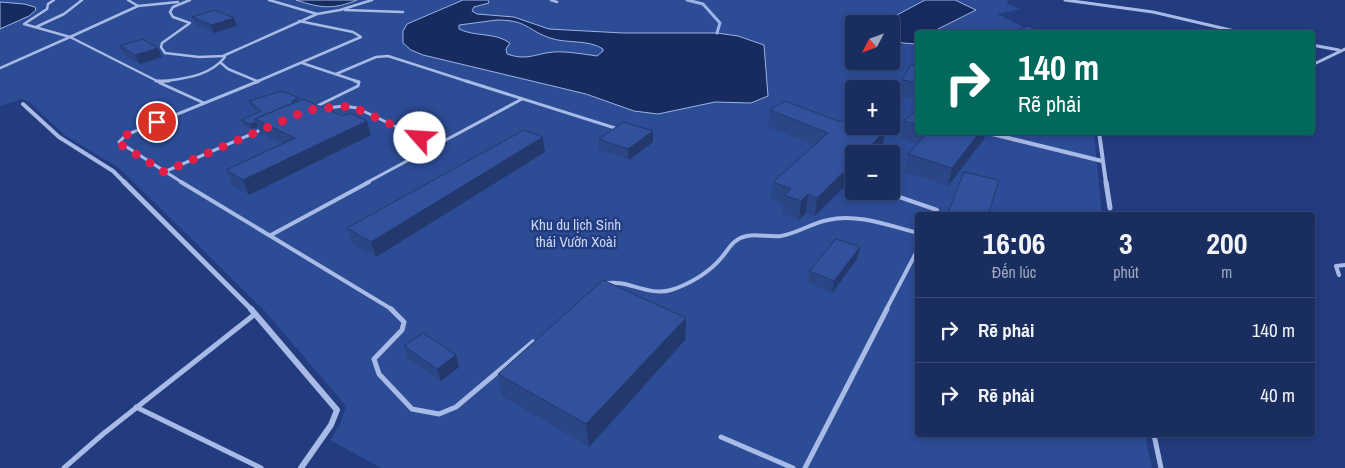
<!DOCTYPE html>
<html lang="vi">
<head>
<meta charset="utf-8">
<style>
  :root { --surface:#1a2d5f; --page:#233565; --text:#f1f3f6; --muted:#9fa8bd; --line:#384974 }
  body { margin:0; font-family:"Archivo Narrow",sans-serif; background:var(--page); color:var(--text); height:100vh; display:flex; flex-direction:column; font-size:19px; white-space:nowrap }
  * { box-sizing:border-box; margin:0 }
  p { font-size:16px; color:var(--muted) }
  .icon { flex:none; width:28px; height:28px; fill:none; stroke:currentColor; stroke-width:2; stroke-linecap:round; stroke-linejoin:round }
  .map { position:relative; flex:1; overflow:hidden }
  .details { position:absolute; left:915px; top:212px; width:400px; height:225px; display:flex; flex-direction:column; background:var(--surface); border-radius:5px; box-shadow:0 2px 8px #0003,0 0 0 1px var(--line) }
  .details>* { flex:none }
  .top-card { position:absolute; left:915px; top:30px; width:400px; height:105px; border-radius:5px; box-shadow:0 2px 8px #0003,0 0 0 1px var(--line); background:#00695c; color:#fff; overflow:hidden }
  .needle { width:32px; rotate:229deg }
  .buttons { position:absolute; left:845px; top:15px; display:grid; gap:10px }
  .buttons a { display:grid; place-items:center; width:55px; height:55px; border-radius:5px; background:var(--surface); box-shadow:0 2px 8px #0003,0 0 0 1px var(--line); font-size:25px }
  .pin { position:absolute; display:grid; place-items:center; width:42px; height:42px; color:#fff; margin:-21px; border:2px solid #fff; border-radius:50%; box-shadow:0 1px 5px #0007 }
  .me { position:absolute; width:55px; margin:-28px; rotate:296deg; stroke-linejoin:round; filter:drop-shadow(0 0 4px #0008) }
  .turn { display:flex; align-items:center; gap:18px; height:105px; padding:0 20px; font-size:22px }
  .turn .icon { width:65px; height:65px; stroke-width:2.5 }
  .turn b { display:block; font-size:35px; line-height:42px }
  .eta { display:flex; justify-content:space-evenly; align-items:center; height:85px; text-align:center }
  .eta b { font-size:30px; font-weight:800; line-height:35px }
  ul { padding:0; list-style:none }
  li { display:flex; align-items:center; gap:15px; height:65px; padding:0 20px; border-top:1px solid var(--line) }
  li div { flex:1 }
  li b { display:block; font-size:19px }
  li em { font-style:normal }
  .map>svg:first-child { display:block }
  .green { fill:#2d4c96; fill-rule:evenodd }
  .water { fill:#182b5f; stroke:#9cb3e7; fill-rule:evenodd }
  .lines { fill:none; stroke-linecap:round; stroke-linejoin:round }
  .stream { stroke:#9cb3e7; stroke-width:3 }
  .lane-far3 { stroke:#a8bae6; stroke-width:2.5 }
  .lane-far2 { stroke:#a8bae6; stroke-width:3 }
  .lane-far1 { stroke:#a8bae6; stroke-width:4 }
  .lane { stroke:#a8bae6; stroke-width:5 }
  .street-far3 { stroke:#a8bae6; stroke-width:3 }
  .street-far2 { stroke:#a8bae6; stroke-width:4 }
  .street-far1 { stroke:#a8bae6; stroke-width:5 }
  .street { stroke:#a8bae6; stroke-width:6 }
  .wall { fill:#2b4686 }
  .shaded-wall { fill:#23396d }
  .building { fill:#32519c; stroke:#23396d }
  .route { stroke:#e11d48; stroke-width:9; stroke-dasharray:0 16.2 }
  .labels { text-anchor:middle; stroke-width:5; stroke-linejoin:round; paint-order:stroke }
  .park-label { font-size:15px; fill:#cbd8f5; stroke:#233c7f }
</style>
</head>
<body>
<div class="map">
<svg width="1345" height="468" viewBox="0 0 1345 468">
  <rect width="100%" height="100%" fill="#233c7f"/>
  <path class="green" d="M0 0H1009L1006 3 1020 9 997 14 1034 32H918V132L1094 133 1102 215H918V435H1145L1152 468H381L330 440 339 426 346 407 341 400 264 310 119 168 66 136 29 102 22 99 0 106ZM854 24H891V61H854ZM854 89H891V126H854ZM854 154H891V191H854Z"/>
  <g class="water">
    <path d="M296 0H357C333 10 320 8 296 0Z"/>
    <path d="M463 0H488L489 3 474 7 472 11 477 14 514 17 549 29 623 33H717L738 36 764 45 768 96 751 103 715 102 658 114 634 111 586 94 423 55 411 50 403 43V31L407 24ZM497 20C527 20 527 30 550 38 567 44 588 39 603 49V51L597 56C582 54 567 51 553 52 534 54 527 61 507 54L506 49 510 43C495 32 475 37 459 29V25Z"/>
    <path d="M925 0H955L976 10 932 32H918L916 44 903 43 891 39V24H880Z"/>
    <path d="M0 2 24 4 35 7 36 10 29 16 0 29Z"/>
  </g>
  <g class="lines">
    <path class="stream" d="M687 0 703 4 720 23 717 33"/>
    <g class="lane-far3">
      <path d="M128 0 138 6"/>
      <path d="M190 0 173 7 170 12 173 17 190 23 162 43 161 47 165 53 199 57 223 56 317 14 340 10 372 0"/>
      <path d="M269 0 317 14"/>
      <path d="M551 0 557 2"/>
      <path d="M345 10 403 12"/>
      <path d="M36 27 64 14 82 0"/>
      <path d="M221 63 228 69 257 81"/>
      <path d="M302 63 359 82"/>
      <path d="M0 68 70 37 24 24 47 9 48 4 54 0"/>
      <path d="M336 74 376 57 388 56 469 82"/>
      <path d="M159 82 70 37 138 6 178 2"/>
      <path d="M160 82C184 78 209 77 225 57L223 56"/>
      <path d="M256 82 361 37 353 32 299 21"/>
    </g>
    <g class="lane-far2">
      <path d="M156 81H169"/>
      <path d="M466 81 615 128"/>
      <path d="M160 83 204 103"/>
      <path d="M315 107 358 86 359 82 355 81"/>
      <path d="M319 109 344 106 357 108 436 146"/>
      <path d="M164 172 263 129"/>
      <path d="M183 183 119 142 126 135 259 81"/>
      <path d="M366 183 522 99"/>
    </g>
    <g class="lane-far1">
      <path d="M181 182 393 310"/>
      <path d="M882 191 937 210 935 215"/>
      <path d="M271 235 369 182"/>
      <path d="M1339 275 1336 266 1345 265"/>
      <path d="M604 284C626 278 648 297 671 290 690 284 710 272 722 257 727 252 730 244 737 240 750 231 767 238 781 236 798 233 812 223 828 220 857 213 890 226 918 233"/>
      <path d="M886 310 918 249"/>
    </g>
    <g class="lane">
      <path d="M391 309 404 322 402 330 374 359 379 374 412 409 439 414 456 407 533 342"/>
      <path d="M136 407 261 468"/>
      <path d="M1154 435 1161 468"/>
      <path d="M721 437 793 468"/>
      <path d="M64 468 103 434 255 314"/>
      <path d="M805 468 887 309"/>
    </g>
    <g class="street-far3">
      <path d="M1065 0 1153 12 1239 32"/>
      <path d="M1312 45 1339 50"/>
      <path d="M1312 65 1345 49"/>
    </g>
    <g class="street-far2">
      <path d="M23 104 59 137 113 171 125 183"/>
      <path d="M984 132 1102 161"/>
      <path d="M1099 132 1106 183"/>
    </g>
    <g class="street-far1">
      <path d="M124 182 252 310"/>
      <path d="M1106 182 1110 208"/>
    </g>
    <path class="street" d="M251 309 337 410 331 425 301 468"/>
  </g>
  <g class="wall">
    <path d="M192 17 237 26 214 33 196 25Z"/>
    <path d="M120 46 158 48 162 57 140 64 124 55Z"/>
    <path d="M918 66V100L898 96 902 80Z"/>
    <path d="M299 100 371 135 249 195 232 185 226 170 283 144 260 133 258 127 252 129 243 125 241 120 258 112 251 106 249 101Z"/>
    <path d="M918 108V132H986L984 139 948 186 904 172 908 154 917 144 901 138 904 121Z"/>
    <path d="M770 110 882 148 854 154V177L815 216 806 213 799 220 782 214 783 205 771 200 773 182 814 145 768 127Z"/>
    <path d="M599 139 653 142 629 160 599 150Z"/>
    <path d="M545 152 376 257 352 244 347 228Z"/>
    <path d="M860 247 857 259 832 293 808 283 809 271Z"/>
    <path d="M686 318 685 340 589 447 502 396 498 374Z"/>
    <path d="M404 346 456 355 459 367 441 381 407 359Z"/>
  </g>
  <g class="shaded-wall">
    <path d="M234 18 237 26 214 33 211 25Z"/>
    <path d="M158 48 162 57 140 64 135 55Z"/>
    <path d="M367 121 371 135 249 195 243 180Z"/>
    <path d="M256 122 258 127 252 129 250 124Z"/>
    <path d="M653 131V142L629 160 628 149Z"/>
    <path d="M885 131 882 148 876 154H862Z"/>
    <path d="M980 132H986L984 139 948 186 952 168Z"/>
    <path d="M543 137 545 152 376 257 371 242Z"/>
    <path d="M854 162V177L815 216 817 198Z"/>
    <path d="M808 194 806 213 799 220 801 201Z"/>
    <path d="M860 247 857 259 832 293 834 281Z"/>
    <path d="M686 318 685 340 589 447 586 424Z"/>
    <path d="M456 355 459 367 441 381 437 369Z"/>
  </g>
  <g class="building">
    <path d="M215 10 234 18 211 25 192 17Z"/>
    <path d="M1028 26 1045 32H1010Z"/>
    <path d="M142 39 158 48 135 55 120 46Z"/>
    <path d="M911 64 918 66V83L902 80Z"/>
    <path d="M282 91 299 98 292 101 295 102 255 119 256 122 250 124 241 120 261 111 249 101Z"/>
    <path d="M303 99 343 116 350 113 367 121 243 180 226 170 295 138 255 119Z"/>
    <path d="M785 101 841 122 847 118 854 120V126H871L885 131 862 154H854V162L817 198 808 194 801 201 784 195 791 189 773 182 828 133 770 110Z"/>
    <path d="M918 108V125L904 121Z"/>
    <path d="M623 122 653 131 628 149 599 139Z"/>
    <path d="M524 130 543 137 371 242 347 228Z"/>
    <path d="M928 132H980L952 168 908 154Z"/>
    <path d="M964 172 999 180 988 215H947Z"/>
    <path d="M836 239 860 247 834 281 809 271Z"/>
    <path d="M603 280 686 318 586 424 498 374Z"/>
    <path d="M423 333 456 355 437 369 404 346Z"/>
  </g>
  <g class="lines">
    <path class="route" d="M157 122 126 135 119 142 123 146 164 172 308 110 351 106 420 138"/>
  </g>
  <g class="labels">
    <g class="park-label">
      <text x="576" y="230">Khu du lịch Sinh<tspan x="576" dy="17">thái Vườn Xoài</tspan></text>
    </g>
  </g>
</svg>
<div class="buttons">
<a><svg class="needle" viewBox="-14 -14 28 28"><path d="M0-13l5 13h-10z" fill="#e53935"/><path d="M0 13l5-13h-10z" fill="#9fa8bd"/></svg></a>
<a>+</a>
<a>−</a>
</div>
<div class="pin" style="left:157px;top:122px;background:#d93025"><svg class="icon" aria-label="arrive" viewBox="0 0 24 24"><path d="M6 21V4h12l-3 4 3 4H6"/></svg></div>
<svg class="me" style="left:420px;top:138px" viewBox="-20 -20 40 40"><circle r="19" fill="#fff"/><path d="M0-13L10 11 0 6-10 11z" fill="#e11d48"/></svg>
<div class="top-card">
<div class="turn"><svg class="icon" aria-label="right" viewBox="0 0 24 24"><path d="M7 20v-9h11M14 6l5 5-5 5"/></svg><div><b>140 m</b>Rẽ phải</div></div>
</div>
<section class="details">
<div class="eta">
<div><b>16:06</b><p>Đến lúc</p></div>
<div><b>3</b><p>phút</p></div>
<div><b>200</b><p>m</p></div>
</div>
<ul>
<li><svg class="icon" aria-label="right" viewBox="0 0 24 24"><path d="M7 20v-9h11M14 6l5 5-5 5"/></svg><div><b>Rẽ phải</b></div><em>140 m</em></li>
<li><svg class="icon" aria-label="right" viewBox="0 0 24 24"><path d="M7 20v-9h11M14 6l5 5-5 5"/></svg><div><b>Rẽ phải</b></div><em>40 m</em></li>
</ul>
</section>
</div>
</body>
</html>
